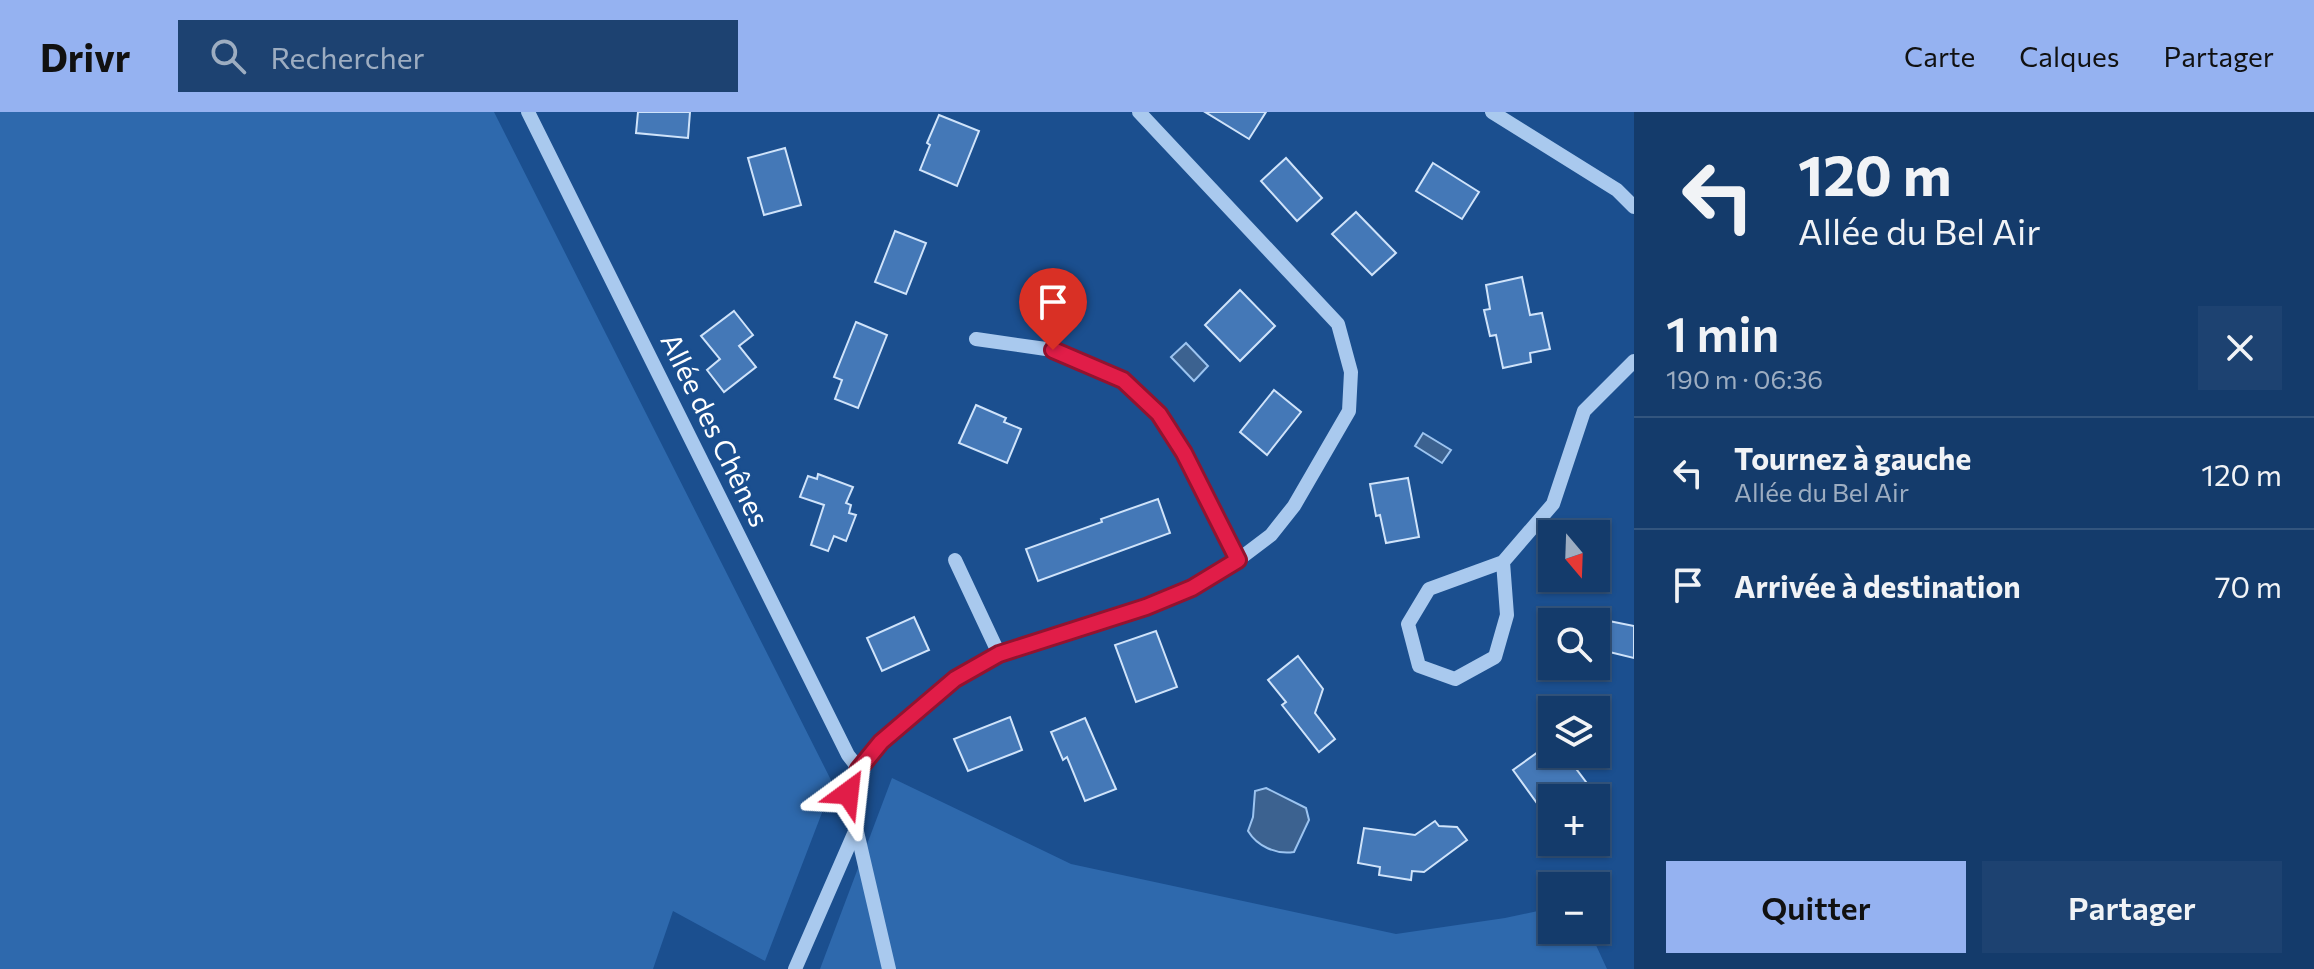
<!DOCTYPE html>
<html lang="fr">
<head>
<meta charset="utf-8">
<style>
  :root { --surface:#143b6b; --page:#1d4271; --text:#f1f3f6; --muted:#9dadc1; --line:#33557e; --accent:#95b2f1 }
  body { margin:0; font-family:Commissioner,sans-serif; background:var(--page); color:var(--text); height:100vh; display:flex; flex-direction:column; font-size:30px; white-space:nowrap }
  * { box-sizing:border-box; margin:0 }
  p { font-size:26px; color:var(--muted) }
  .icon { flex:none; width:44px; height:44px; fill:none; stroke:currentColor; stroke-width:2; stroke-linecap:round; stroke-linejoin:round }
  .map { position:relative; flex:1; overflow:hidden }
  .side { display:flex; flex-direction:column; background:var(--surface); width:680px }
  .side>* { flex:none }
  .banner { background:#143b6b; color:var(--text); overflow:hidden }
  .needle { width:52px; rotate:161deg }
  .buttons { position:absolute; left:1538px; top:408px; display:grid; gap:16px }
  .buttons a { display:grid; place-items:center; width:72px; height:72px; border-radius:0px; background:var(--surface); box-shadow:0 2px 6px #0004,0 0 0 2px var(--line); font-size:40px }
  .pin { position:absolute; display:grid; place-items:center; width:68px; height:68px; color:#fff; margin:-82px -34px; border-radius:50% 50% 50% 0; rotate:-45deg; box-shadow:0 0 8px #0007 }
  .pin .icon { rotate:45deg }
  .me { position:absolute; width:88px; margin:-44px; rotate:30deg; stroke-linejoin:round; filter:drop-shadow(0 0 6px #0008) }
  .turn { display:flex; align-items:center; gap:28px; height:168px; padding:0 32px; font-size:36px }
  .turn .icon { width:104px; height:104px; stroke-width:2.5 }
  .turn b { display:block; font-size:56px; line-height:68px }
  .round { display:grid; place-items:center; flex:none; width:84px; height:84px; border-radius:0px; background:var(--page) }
  .head { display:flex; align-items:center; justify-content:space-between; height:136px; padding:0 32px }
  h1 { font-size:48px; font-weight:600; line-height:60px }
  .button { display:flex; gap:16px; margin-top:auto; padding:16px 32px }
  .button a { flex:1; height:92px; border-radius:0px; background:var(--accent); color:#111; font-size:32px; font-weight:600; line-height:92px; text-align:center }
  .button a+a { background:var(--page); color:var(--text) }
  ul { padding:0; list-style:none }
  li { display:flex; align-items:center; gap:24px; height:112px; padding:0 32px; border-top:2px solid var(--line) }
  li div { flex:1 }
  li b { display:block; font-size:30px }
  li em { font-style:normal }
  header { display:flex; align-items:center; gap:48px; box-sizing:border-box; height:112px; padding:0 40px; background:var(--accent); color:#111 }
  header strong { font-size:38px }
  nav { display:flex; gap:44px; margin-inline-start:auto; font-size:28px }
  .search { width:560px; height:72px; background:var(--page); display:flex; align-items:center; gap:20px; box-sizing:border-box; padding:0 28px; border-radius:0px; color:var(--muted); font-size:30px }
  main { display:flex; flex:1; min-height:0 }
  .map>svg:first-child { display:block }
  .green { fill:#2e69ad }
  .water { fill:#3c6290; stroke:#9cc4f0; stroke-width:2 }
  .building { fill:#4478b7; stroke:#cfe3fa; stroke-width:2 }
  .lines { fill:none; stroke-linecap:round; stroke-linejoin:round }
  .minor { stroke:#a9c9ee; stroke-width:14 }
  .route-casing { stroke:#92132f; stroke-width:20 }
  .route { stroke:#e11d48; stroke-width:14 }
  .labels { text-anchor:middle; stroke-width:6; stroke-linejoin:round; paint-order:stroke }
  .street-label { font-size:28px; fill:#fff; stroke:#1b4f8f }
</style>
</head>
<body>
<header>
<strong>Drivr</strong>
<div class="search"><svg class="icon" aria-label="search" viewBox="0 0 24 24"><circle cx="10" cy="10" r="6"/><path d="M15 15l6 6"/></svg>Rechercher</div>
<nav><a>Carte</a><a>Calques</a><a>Partager</a></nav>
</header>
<main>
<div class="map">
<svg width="1634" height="857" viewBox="0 0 1634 857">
  <rect width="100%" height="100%" fill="#1b4f8f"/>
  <g class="green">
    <path d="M0 0H494L833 672 765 849 673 799 653 857H0Z"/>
    <path d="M892 666 1071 752 1396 822 1505 806 1552 796V818H1589L1607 857H820Z"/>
  </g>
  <g class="water">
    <path d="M1186 231 1208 254 1194 269 1171 245Z"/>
    <path d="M1423 321 1451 338 1442 351 1415 334Z"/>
    <path d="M1266 676 1306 696 1309 708 1294 740C1276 743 1257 734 1248 719L1253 705 1255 679Z"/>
  </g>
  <g class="building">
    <path d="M638 0H690L688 26 636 21Z"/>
    <path d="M1205 0H1266L1249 27Z"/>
    <path d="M939 3 979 19 957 74 920 58 930 33 927 31Z"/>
    <path d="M785 36 801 93 764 103 748 46Z"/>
    <path d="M1286 46 1322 86 1297 109 1261 69Z"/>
    <path d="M1433 51 1479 80 1462 107 1416 79Z"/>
    <path d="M1356 100 1396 141 1372 163 1332 122Z"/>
    <path d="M895 119 926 131 906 182 875 170Z"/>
    <path d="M1522 165 1530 203 1542 201 1550 237 1530 241 1531 250 1503 256 1496 223 1490 224 1484 198 1490 197 1486 173Z"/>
    <path d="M1240 178 1275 214 1240 249 1205 213Z"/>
    <path d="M734 199 753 223 739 234 756 255 724 280 707 258 720 247 701 224Z"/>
    <path d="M856 210 887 223 858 296 835 287 842 268 834 265Z"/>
    <path d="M1274 278 1301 300 1267 343 1240 320Z"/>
    <path d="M976 293 1006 306 1004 310 1021 317 1007 351 959 331Z"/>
    <path d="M818 362 853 375 846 391 851 393 849 401 856 403 846 429 834 424 828 439 811 433 824 393 800 385 808 364 817 367Z"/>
    <path d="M1408 366 1419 425 1386 431 1380 403 1376 404 1370 372Z"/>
    <path d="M1158 387 1170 421 1038 469 1026 437 1102 410 1101 407Z"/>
    <path d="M914 505 929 538 882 559 867 526Z"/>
    <path d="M1604 508 1634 514V546L1597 537Z"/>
    <path d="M1156 519 1177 575 1136 590 1115 533Z"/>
    <path d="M1298 544 1323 577 1315 601 1335 627 1319 640 1282 593 1286 590 1268 568Z"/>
    <path d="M1010 605 1022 638 968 659 954 627Z"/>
    <path d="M1085 606 1116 677 1085 689 1067 645 1063 648 1051 620Z"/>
    <path d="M1552 630V642H1565L1598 686H1552V712L1513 658Z"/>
    <path d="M1435 709 1439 714 1457 715 1467 728 1424 760 1412 759 1411 768 1379 763 1380 755 1358 751 1364 716 1415 723Z"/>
  </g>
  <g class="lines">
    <g class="minor">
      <path d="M528 0 848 643 859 657"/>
      <path d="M1492 0 1617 78 1634 95"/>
      <path d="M976 227 1053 238 1123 268 1159 302 1184 341 1238 448"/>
      <path d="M955 448 999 542"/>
      <path d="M1503 450 1507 503 1495 545 1455 567 1419 554 1408 512 1429 477 1503 450 1553 392 1584 299 1634 249"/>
      <path d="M795 857 856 717"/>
      <path d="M889 857 848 681 859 657 881 630 955 567 999 542 1146 495 1192 476 1238 448 1271 423 1294 394 1349 299 1351 260 1338 212 1139 0"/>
    </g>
  </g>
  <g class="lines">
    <g class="route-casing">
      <path id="route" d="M848 681 859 657 881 630 955 567 999 542 1146 495 1192 476 1238 448 1184 341 1159 302 1123 268 1053 238"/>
    </g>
    <use href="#route" class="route"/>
  </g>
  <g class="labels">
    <g class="street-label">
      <text transform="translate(715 318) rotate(64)" y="10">Allée des Chênes</text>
    </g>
  </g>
</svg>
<div class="buttons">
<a><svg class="needle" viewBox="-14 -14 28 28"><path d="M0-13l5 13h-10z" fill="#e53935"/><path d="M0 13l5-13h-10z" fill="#9dadc1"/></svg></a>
<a><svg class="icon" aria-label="search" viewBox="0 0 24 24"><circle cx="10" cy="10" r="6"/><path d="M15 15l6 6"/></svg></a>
<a><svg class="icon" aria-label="layers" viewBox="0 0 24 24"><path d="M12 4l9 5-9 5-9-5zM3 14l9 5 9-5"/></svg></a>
<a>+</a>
<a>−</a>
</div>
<div class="pin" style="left:1053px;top:238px;background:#d93025"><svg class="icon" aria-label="arrive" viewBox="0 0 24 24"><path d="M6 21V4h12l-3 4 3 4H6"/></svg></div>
<svg class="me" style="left:848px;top:681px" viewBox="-20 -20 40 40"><path d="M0-17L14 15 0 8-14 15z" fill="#e11d48" stroke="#fff" stroke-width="4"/></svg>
</div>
<section class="side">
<div class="banner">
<div class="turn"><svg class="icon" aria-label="left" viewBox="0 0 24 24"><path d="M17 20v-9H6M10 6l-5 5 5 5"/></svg><div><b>120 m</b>Allée du Bel Air</div></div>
</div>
<div class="head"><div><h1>1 min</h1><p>190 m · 06:36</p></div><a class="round"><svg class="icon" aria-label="close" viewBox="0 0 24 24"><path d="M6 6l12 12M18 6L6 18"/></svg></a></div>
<ul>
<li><svg class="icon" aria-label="left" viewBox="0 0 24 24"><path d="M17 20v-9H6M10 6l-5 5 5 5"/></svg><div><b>Tournez à gauche</b><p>Allée du Bel Air</p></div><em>120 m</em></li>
<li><svg class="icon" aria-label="arrive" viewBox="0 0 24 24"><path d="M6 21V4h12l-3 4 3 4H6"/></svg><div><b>Arrivée à destination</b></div><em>70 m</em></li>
</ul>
<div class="button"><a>Quitter</a><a>Partager</a></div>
</section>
</main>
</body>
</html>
